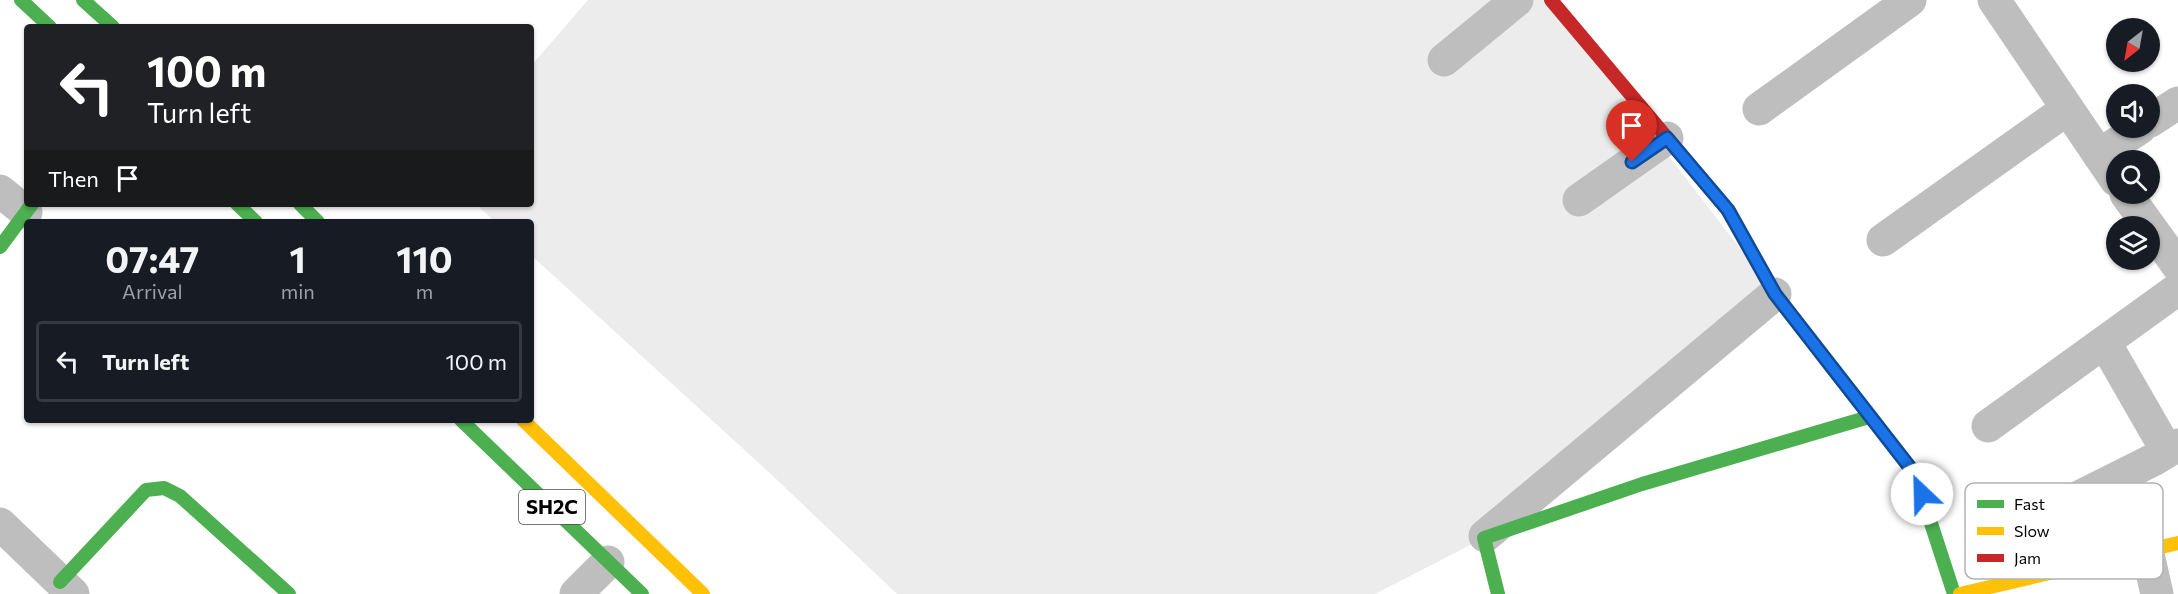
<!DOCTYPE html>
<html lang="en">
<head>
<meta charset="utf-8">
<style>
  :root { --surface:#171b24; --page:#20242c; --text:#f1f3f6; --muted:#9ea1a6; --line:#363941 }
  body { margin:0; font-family:Commissioner,sans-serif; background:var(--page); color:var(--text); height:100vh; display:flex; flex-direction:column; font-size:22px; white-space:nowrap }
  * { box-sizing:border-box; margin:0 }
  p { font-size:20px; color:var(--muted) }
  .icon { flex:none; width:33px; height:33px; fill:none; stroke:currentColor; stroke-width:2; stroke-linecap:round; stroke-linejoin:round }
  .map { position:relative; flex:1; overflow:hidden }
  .drawer { position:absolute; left:24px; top:219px; width:510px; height:204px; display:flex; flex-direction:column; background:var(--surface); border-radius:6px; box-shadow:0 2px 4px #0004 }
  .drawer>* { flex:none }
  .hud { position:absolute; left:24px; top:24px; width:510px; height:183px; border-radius:6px; box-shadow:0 2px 4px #0004; background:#202124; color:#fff; overflow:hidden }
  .needle { width:39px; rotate:211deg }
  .controls { position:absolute; left:2106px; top:18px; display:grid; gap:12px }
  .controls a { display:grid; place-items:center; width:54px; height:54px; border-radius:50%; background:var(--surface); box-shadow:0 2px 4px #0004; font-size:30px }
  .pin { position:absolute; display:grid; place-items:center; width:51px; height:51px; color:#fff; margin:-62px -26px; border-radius:50% 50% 50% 0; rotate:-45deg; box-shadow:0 0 6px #0007 }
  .pin .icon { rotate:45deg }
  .me { position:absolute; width:66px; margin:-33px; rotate:336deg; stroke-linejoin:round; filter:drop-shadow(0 0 4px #0008) }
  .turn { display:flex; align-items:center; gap:21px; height:126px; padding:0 24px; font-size:27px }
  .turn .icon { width:78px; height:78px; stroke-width:2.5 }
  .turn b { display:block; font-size:42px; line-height:51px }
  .then { display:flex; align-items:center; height:57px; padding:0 24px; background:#0003; gap:12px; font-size:22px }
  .eta { display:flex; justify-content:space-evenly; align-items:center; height:102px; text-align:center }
  .eta b { font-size:36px; font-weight:700; line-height:42px }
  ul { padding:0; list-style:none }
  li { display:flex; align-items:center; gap:18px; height:81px; margin:0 12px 9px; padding:0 12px; border:3px solid var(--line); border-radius:6px }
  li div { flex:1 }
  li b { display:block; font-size:22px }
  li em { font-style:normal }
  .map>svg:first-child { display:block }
  .green { fill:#ececec }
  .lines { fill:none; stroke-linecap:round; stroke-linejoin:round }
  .street { stroke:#bebebe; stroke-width:33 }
  .fast { stroke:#4caf50; stroke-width:14 }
  .slow { stroke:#ffc107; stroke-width:14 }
  .jam { stroke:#c62828; stroke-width:14 }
  .route-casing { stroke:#114b97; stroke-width:15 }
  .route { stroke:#1a73e8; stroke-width:10 }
  .labels { text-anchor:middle; stroke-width:5; stroke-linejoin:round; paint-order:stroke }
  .shield { fill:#fff; stroke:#4c4c4c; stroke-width:1.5 }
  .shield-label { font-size:20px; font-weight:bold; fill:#000 }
  .key { fill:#fff; stroke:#b2b2b2; stroke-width:1.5 }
  .key-label { font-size:16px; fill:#000 }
</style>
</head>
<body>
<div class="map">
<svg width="2178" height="594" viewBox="0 0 2178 594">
  <rect width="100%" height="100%" fill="#fff"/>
  <path class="green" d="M588 0H1549L1775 294 1484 538 1375 594H897L774 477 531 255V222H495L476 204H531V66Z"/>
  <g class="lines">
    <g class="street">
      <path d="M1994 0 2116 180"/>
      <path d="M1444 60 1517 0"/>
      <path d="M1759 109 1910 0"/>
      <path d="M2150 121 2178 103"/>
      <path d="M2099 155 2140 128"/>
      <path d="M0 191 26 212"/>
      <path d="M2126 194 2178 266"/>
      <path d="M1579 200 1667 138"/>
      <path d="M1883 240 2067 109"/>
      <path d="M2105 343 2167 451"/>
      <path d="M1988 426 2178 289"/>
      <path d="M2051 511 2155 459 2178 445"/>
      <path d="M0 524 73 594"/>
      <path d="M1485 536 1775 294"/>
      <path d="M2147 550 2157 594"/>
      <path d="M576 594 608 562"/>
    </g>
    <g class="fast">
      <path d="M21 0 50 27"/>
      <path d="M83 0 113 27"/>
      <path d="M237 204 256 222"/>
      <path d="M300 204 318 222"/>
      <path d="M0 247 32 204"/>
      <path d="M1826 360 1915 474 1954 594"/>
      <path d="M461 420 642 594"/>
      <path d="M60 582 146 490 164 488 180 496 289 594"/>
      <path d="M1498 594 1484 538 1642 484 1869 417"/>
    </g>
    <g class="slow">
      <path d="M1727 209 1775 294 1826 360"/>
      <path d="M523 420 703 594"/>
      <path d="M1960 594 2178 543"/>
    </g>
    <path class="jam" d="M1551 0 1727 209"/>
  </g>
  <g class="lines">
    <g class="route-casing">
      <path id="route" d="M1632 162 1667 138 1728 210 1775 294 1915 474 1922 494"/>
    </g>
    <use href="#route" class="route"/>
  </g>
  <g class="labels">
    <rect class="shield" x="519" y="490" width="66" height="34" rx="4.5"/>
    <g class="shield-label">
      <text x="552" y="514">SH2C</text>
    </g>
  </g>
  <rect x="1965" y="483" width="198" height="96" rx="9" class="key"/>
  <rect x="1977" y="500" width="27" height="8" fill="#4caf50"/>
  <rect x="1977" y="527" width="27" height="8" fill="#ffc107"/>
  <rect x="1977" y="554" width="27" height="8" fill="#c62828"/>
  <g class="key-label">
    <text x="2014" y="510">Fast</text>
    <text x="2014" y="537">Slow</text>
    <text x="2014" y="564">Jam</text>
  </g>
</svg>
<div class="controls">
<a><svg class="needle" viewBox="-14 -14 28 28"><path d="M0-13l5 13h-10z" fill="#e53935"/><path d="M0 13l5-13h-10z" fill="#9ea1a6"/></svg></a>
<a><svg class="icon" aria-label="sound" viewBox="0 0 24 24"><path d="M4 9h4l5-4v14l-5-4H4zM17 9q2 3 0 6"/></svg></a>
<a><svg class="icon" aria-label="search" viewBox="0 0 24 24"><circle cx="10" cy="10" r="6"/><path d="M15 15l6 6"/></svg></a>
<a><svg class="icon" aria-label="layers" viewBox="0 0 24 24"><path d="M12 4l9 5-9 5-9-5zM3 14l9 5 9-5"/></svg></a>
</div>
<div class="pin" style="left:1632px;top:162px;background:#d93025"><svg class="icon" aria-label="arrive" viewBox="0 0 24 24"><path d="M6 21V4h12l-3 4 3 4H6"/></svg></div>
<svg class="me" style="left:1922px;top:494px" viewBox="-20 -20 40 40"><circle r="19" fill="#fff"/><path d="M0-13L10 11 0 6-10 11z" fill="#1a73e8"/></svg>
<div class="hud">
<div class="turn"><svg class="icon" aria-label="left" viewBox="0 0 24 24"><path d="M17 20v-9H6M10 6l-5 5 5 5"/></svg><div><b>100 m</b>Turn left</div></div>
<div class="then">Then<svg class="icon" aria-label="arrive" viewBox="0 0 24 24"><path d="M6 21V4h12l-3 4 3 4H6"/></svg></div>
</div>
<section class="drawer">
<div class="eta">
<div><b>07:47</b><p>Arrival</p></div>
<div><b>1</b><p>min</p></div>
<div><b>110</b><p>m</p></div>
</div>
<ul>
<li><svg class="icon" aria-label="left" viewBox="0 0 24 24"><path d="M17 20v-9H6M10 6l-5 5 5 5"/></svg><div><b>Turn left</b></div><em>100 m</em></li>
</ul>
</section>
</div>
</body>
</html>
